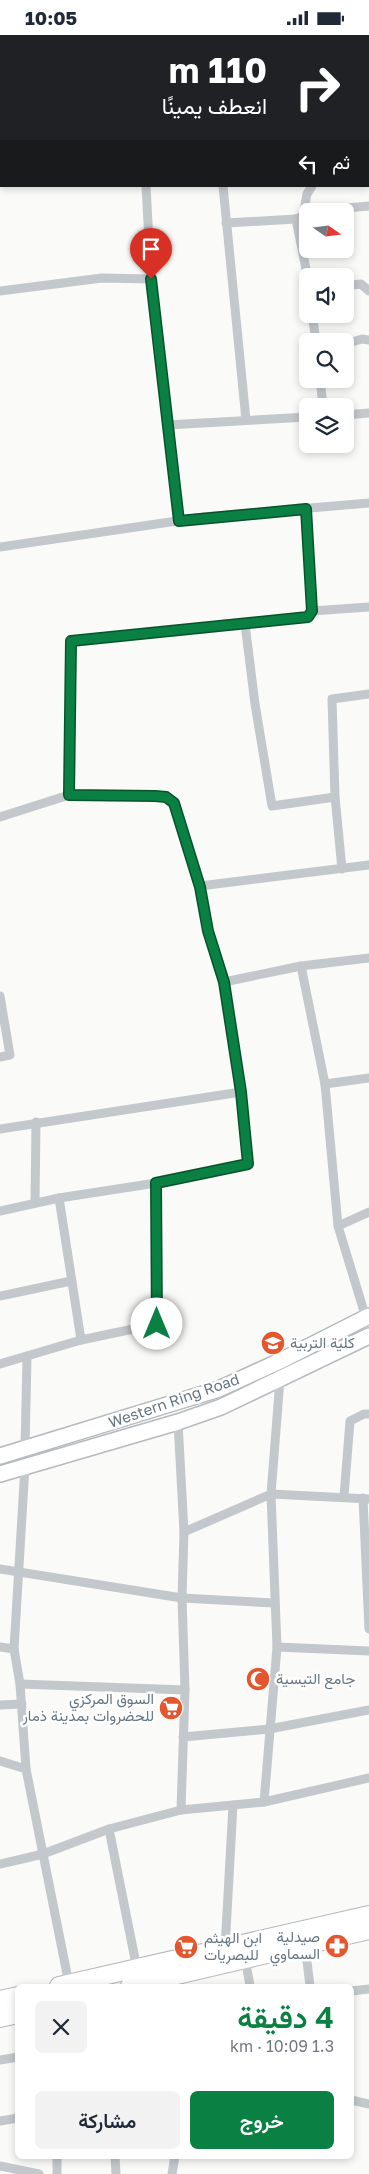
<!DOCTYPE html>
<html lang="ar">
<head>
<meta charset="utf-8">
<style>
  :root { --surface:#fff; --page:#f2f2f3; --text:#1f2937; --muted:#747a83; --accent:#0b8043 }
  body { margin:0; font-family:"Golos Text",Vazirmatn,sans-serif; background:var(--page); color:var(--text); direction:rtl; height:100vh; display:flex; flex-direction:column; font-size:19px; white-space:nowrap }
  * { box-sizing:border-box; margin:0 }
  p { font-size:16px; color:var(--muted) }
  .icon { flex:none; width:28px; height:28px; fill:none; stroke:currentColor; stroke-width:2; stroke-linecap:round; stroke-linejoin:round }
  .map { position:relative; flex:1; overflow:hidden; direction:ltr }
  .side { position:absolute; left:15px; top:1949px; width:339px; height:175px; display:flex; flex-direction:column; background:var(--surface); border-radius:8px; box-shadow:0 2px 8px #0003; direction:rtl }
  .side>* { flex:none }
  .banner { position:absolute; left:0px; top:0px; width:370px; height:152px; box-shadow:0 2px 8px #0003; direction:rtl; background:#202124; color:#fff; overflow:hidden }
  .needle { width:32px; rotate:104deg }
  .controls { position:absolute; left:299px; top:168px; display:grid; gap:10px }
  .controls a { display:grid; place-items:center; width:55px; height:55px; border-radius:8px; background:var(--surface); box-shadow:0 2px 8px #0003; font-size:25px }
  .pin { position:absolute; display:grid; place-items:center; width:42px; height:42px; color:#fff; margin:-51px -21px; border-radius:50% 50% 50% 0; rotate:-45deg; box-shadow:0 0 5px #0007 }
  .pin .icon { rotate:45deg }
  .me { position:absolute; width:55px; margin:-28px; rotate:0deg; stroke-linejoin:round; filter:drop-shadow(0 0 4px #0008) }
  .turn { display:flex; align-items:center; gap:18px; height:105px; padding:0 20px; font-size:22px }
  .turn .icon { width:65px; height:65px; stroke-width:2.5 }
  .turn b { display:block; font-size:35px; line-height:42px }
  .then { display:flex; align-items:center; height:48px; padding:0 20px; background:#0003; gap:10px; font-size:19px }
  .round { display:grid; place-items:center; flex:none; width:52px; height:52px; border-radius:8px; background:var(--page) }
  .headline { display:flex; align-items:center; justify-content:space-between; height:85px; padding:0 20px }
  h1 { font-size:30px; font-weight:600; line-height:38px; color:var(--accent) }
  .primary-button { display:flex; gap:10px; margin-top:auto; padding:10px 20px }
  .primary-button a { flex:1; height:58px; border-radius:8px; background:var(--accent); color:#fff; font-size:20px; font-weight:600; line-height:58px; text-align:center }
  .primary-button a+a { background:var(--page); color:var(--text) }
  .status { display:flex; justify-content:space-between; align-items:center; height:35px; padding:0 25px; background:var(--surface); direction:ltr }
  .status svg { height:14px; fill:currentColor }
  .map>svg:first-child { display:block }
  .lines { fill:none; stroke-linecap:round; stroke-linejoin:round }
  .primary-casing { stroke:#b5babe; stroke-width:18 }
  .highway-casing { stroke:#b4b9bd; stroke-width:20 }
  .street { stroke:#c3c8cc; stroke-width:9 }
  .primary { stroke:#fff; stroke-width:15 }
  .highway { stroke:#fff; stroke-width:18 }
  .route-casing { stroke:#07532c; stroke-width:12 }
  .route { stroke:#0b8043; stroke-width:9 }
  .labels { text-anchor:middle; stroke-width:5; stroke-linejoin:round; paint-order:stroke }
  .poi-label { font-size:15px; fill:#657683; stroke:#fff; text-anchor:start }
  .street-label { font-size:15px; fill:#657683; stroke:#fff }
</style>
</head>
<body>
<div class="status"><b>10:05</b><svg viewBox="0 0 49 12"><path d="M0 12V9h3v3zM5 12V6h3v6zM10 12V3h3v9zM15 12V0h3v12zM26 1h20v11H26zM47 4h2v5h-2z"/></svg></div>
<div class="map">
<svg width="369" height="2139" viewBox="0 0 369 2139">
  <rect width="100%" height="100%" fill="#fafaf8"/>
  <g class="lines">
    <g class="primary-casing">
      <g id="primary">
        <path d="M0 1421 219 1354 280 1326 369 1281"/>
        <path d="M0 1439 178 1387 221 1372 369 1301"/>
      </g>
    </g>
    <g class="highway-casing">
      <g id="highway">
        <path d="M59 1951 369 1880"/>
        <path d="M130 1951 369 1895"/>
        <path d="M0 1965 18 1961"/>
        <path d="M0 1983 18 1979"/>
      </g>
    </g>
    <g class="street">
      <path d="M3 0V1"/>
      <path d="M138 0 139 1"/>
      <path d="M323 0V1"/>
      <path d="M146 151 151 244 179 486"/>
      <path d="M223 151 246 385"/>
      <path d="M313 176 369 171"/>
      <path d="M308 179 296 184 308 244"/>
      <path d="M303 180 307 159 312 151"/>
      <path d="M226 188 296 184"/>
      <path d="M345 251 361 249 369 256"/>
      <path d="M0 256 102 243 151 244"/>
      <path d="M312 279 316 306"/>
      <path d="M345 309 362 304 369 305"/>
      <path d="M320 344 323 371"/>
      <path d="M345 380 369 378"/>
      <path d="M167 390 308 382"/>
      <path d="M0 512 204 482 369 468"/>
      <path d="M312 576 369 572"/>
      <path d="M245 589 255 669 272 771 335 762"/>
      <path d="M69 760 71 606 308 581 312 576 306 474"/>
      <path d="M0 782 69 760 155 761 166 762 174 769 200 851 208 896 224 947 241 1057 248 1129 156 1148 59 1163 0 1176"/>
      <path d="M342 834 335 762 332 664 369 659"/>
      <path d="M200 851 369 830"/>
      <path d="M301 931 325 1049 338 1191 366 1283"/>
      <path d="M224 947 301 931 369 923"/>
      <path d="M0 961 10 1020 0 1022"/>
      <path d="M325 1049 369 1043"/>
      <path d="M0 1094 241 1057"/>
      <path d="M59 1163 81 1305"/>
      <path d="M35 1168 36 1087"/>
      <path d="M338 1191 369 1177"/>
      <path d="M0 1261 71 1246"/>
      <path d="M0 1329 81 1305 157 1289 156 1148"/>
      <path d="M178 1387 184 1497 182 1563 185 1655 181 1775"/>
      <path d="M25 1414 27 1322"/>
      <path d="M25 1431 14 1614 20 1649 26 1734 69 1949"/>
      <path d="M344 1461 350 1386 364 1379H369"/>
      <path d="M363 1463 369 1594"/>
      <path d="M184 1497 271 1459 369 1464"/>
      <path d="M0 1534 182 1563 274 1568"/>
      <path d="M0 1612 14 1614"/>
      <path d="M277 1612 369 1616"/>
      <path d="M20 1649 185 1655"/>
      <path d="M0 1670 22 1669"/>
      <path d="M183 1702 269 1694 369 1675"/>
      <path d="M0 1726 26 1734"/>
      <path d="M264 1767 277 1612 271 1459 280 1344"/>
      <path d="M109 1794 137 1934"/>
      <path d="M0 1829 43 1819 109 1794 181 1775 264 1767 369 1743"/>
      <path d="M305 1910 310 1951"/>
      <path d="M225 1914 233 1770"/>
      <path d="M245 1923 250 1951"/>
      <path d="M351 1956 369 1954"/>
      <path d="M0 2025 18 2022"/>
      <path d="M351 2065 369 2069"/>
      <path d="M0 2086 18 2083"/>
      <path d="M57 2121V2139"/>
      <path d="M115 2121 116 2139"/>
      <path d="M0 2131 39 2139"/>
      <path d="M172 2139 175 2121"/>
    </g>
    <use href="#primary" class="primary"/>
    <use href="#highway" class="highway"/>
  </g>
  <g class="lines">
    <g class="route-casing">
      <path id="route" d="M151 244 179 486 306 474 312 576 308 582 71 606 69 760 155 761 166 762 174 768 200 852 208 896 224 947 241 1057 248 1129 156 1148 157 1289"/>
    </g>
    <use href="#route" class="route"/>
  </g>
  <defs>
    <g id="university-disc" transform="scale(1.25)"><circle r="9.5" fill="#e4572e" stroke="#fff"/><path d="M0-5L7-2L0 1L-7-2ZM-4 1L0 2.5L4 1V4Q0 6-4 4Z" fill="#fff"/></g>
    <g id="mosque-disc" transform="scale(1.25)"><circle r="9.5" fill="#e4572e" stroke="#fff"/><path d="M3.5-4.9A6 6 0 1 0 3.5 4.9A5 5 0 1 1 3.5-4.9Z" fill="#fff"/></g>
    <g id="supermarket-disc" transform="scale(1.25)"><circle r="9.5" fill="#e4572e" stroke="#fff"/><path d="M-6-5.5h2.5l.6 2H6L4.5 2H-2.5L-4.4-4H-6ZM-1.5 3.2a1.3 1.3 0 1 0 .1 0ZM3 3.2a1.3 1.3 0 1 0 .1 0Z" fill="#fff"/></g>
    <g id="pharmacy-disc" transform="scale(1.25)"><circle r="9.5" fill="#e4572e" stroke="#fff"/><path d="M-2-6h4v4h4v4h-4v4h-4v-4h-4v-4h4Z" fill="#fff"/></g>
  </defs>
  <g fill-rule="evenodd">
    <use href="#university-disc" x="273" y="1308"/>
    <use href="#mosque-disc" x="258" y="1644"/>
    <use href="#supermarket-disc" x="171" y="1673"/>
    <use href="#pharmacy-disc" x="337" y="1911"/>
    <use href="#supermarket-disc" x="186" y="1912"/>
  </g>
  <g class="labels">
    <g class="poi-label">
      <text x="290" y="1313">كلية التربية</text>
      <text x="276" y="1649">جامع التيسية</text>
      <text x="154" y="1669" text-anchor="end">السوق المركزي<tspan x="154" dy="17">للحضروات بمدينة ذمار</tspan></text>
      <text x="320" y="1907" text-anchor="end">صيدلية<tspan x="320" dy="17">السماوي</tspan></text>
      <text x="204" y="1908">ابن الهيثم<tspan x="204" dy="17">للبصريات</tspan></text>
    </g>
    <g class="street-label">
      <text transform="translate(174 1366) rotate(-19)" y="5">Western Ring Road</text>
    </g>
  </g>
</svg>
<div class="controls">
<a><svg class="needle" viewBox="-14 -14 28 28"><path d="M0-13l5 13h-10z" fill="#e53935"/><path d="M0 13l5-13h-10z" fill="#747a83"/></svg></a>
<a><svg class="icon" aria-label="sound" viewBox="0 0 24 24"><path d="M4 9h4l5-4v14l-5-4H4zM17 9q2 3 0 6"/></svg></a>
<a><svg class="icon" aria-label="search" viewBox="0 0 24 24"><circle cx="10" cy="10" r="6"/><path d="M15 15l6 6"/></svg></a>
<a><svg class="icon" aria-label="layers" viewBox="0 0 24 24"><path d="M12 4l9 5-9 5-9-5zM3 14l9 5 9-5"/></svg></a>
</div>
<div class="pin" style="left:151px;top:244px;background:#d93025"><svg class="icon" aria-label="arrive" viewBox="0 0 24 24"><path d="M6 21V4h12l-3 4 3 4H6"/></svg></div>
<svg class="me" style="left:157px;top:1289px" viewBox="-20 -20 40 40"><circle r="19" fill="#fff"/><path d="M0-13L10 11 0 6-10 11z" fill="#0b8043"/></svg>
<div class="banner">
<div class="turn"><svg class="icon" aria-label="right" viewBox="0 0 24 24"><path d="M7 20v-9h11M14 6l5 5-5 5"/></svg><div><b>110 m</b>انعطف يمينًا</div></div>
<div class="then">ثم<svg class="icon" aria-label="left" viewBox="0 0 24 24"><path d="M17 20v-9H6M10 6l-5 5 5 5"/></svg></div>
</div>
<section class="side">
<div class="headline"><div><h1>4 دقيقة</h1><p>1.3 km · 10:09</p></div><a class="round"><svg class="icon" aria-label="close" viewBox="0 0 24 24"><path d="M6 6l12 12M18 6L6 18"/></svg></a></div>
<div class="primary-button"><a>خروج</a><a>مشاركة</a></div>
</section>
</div>
</body>
</html>
